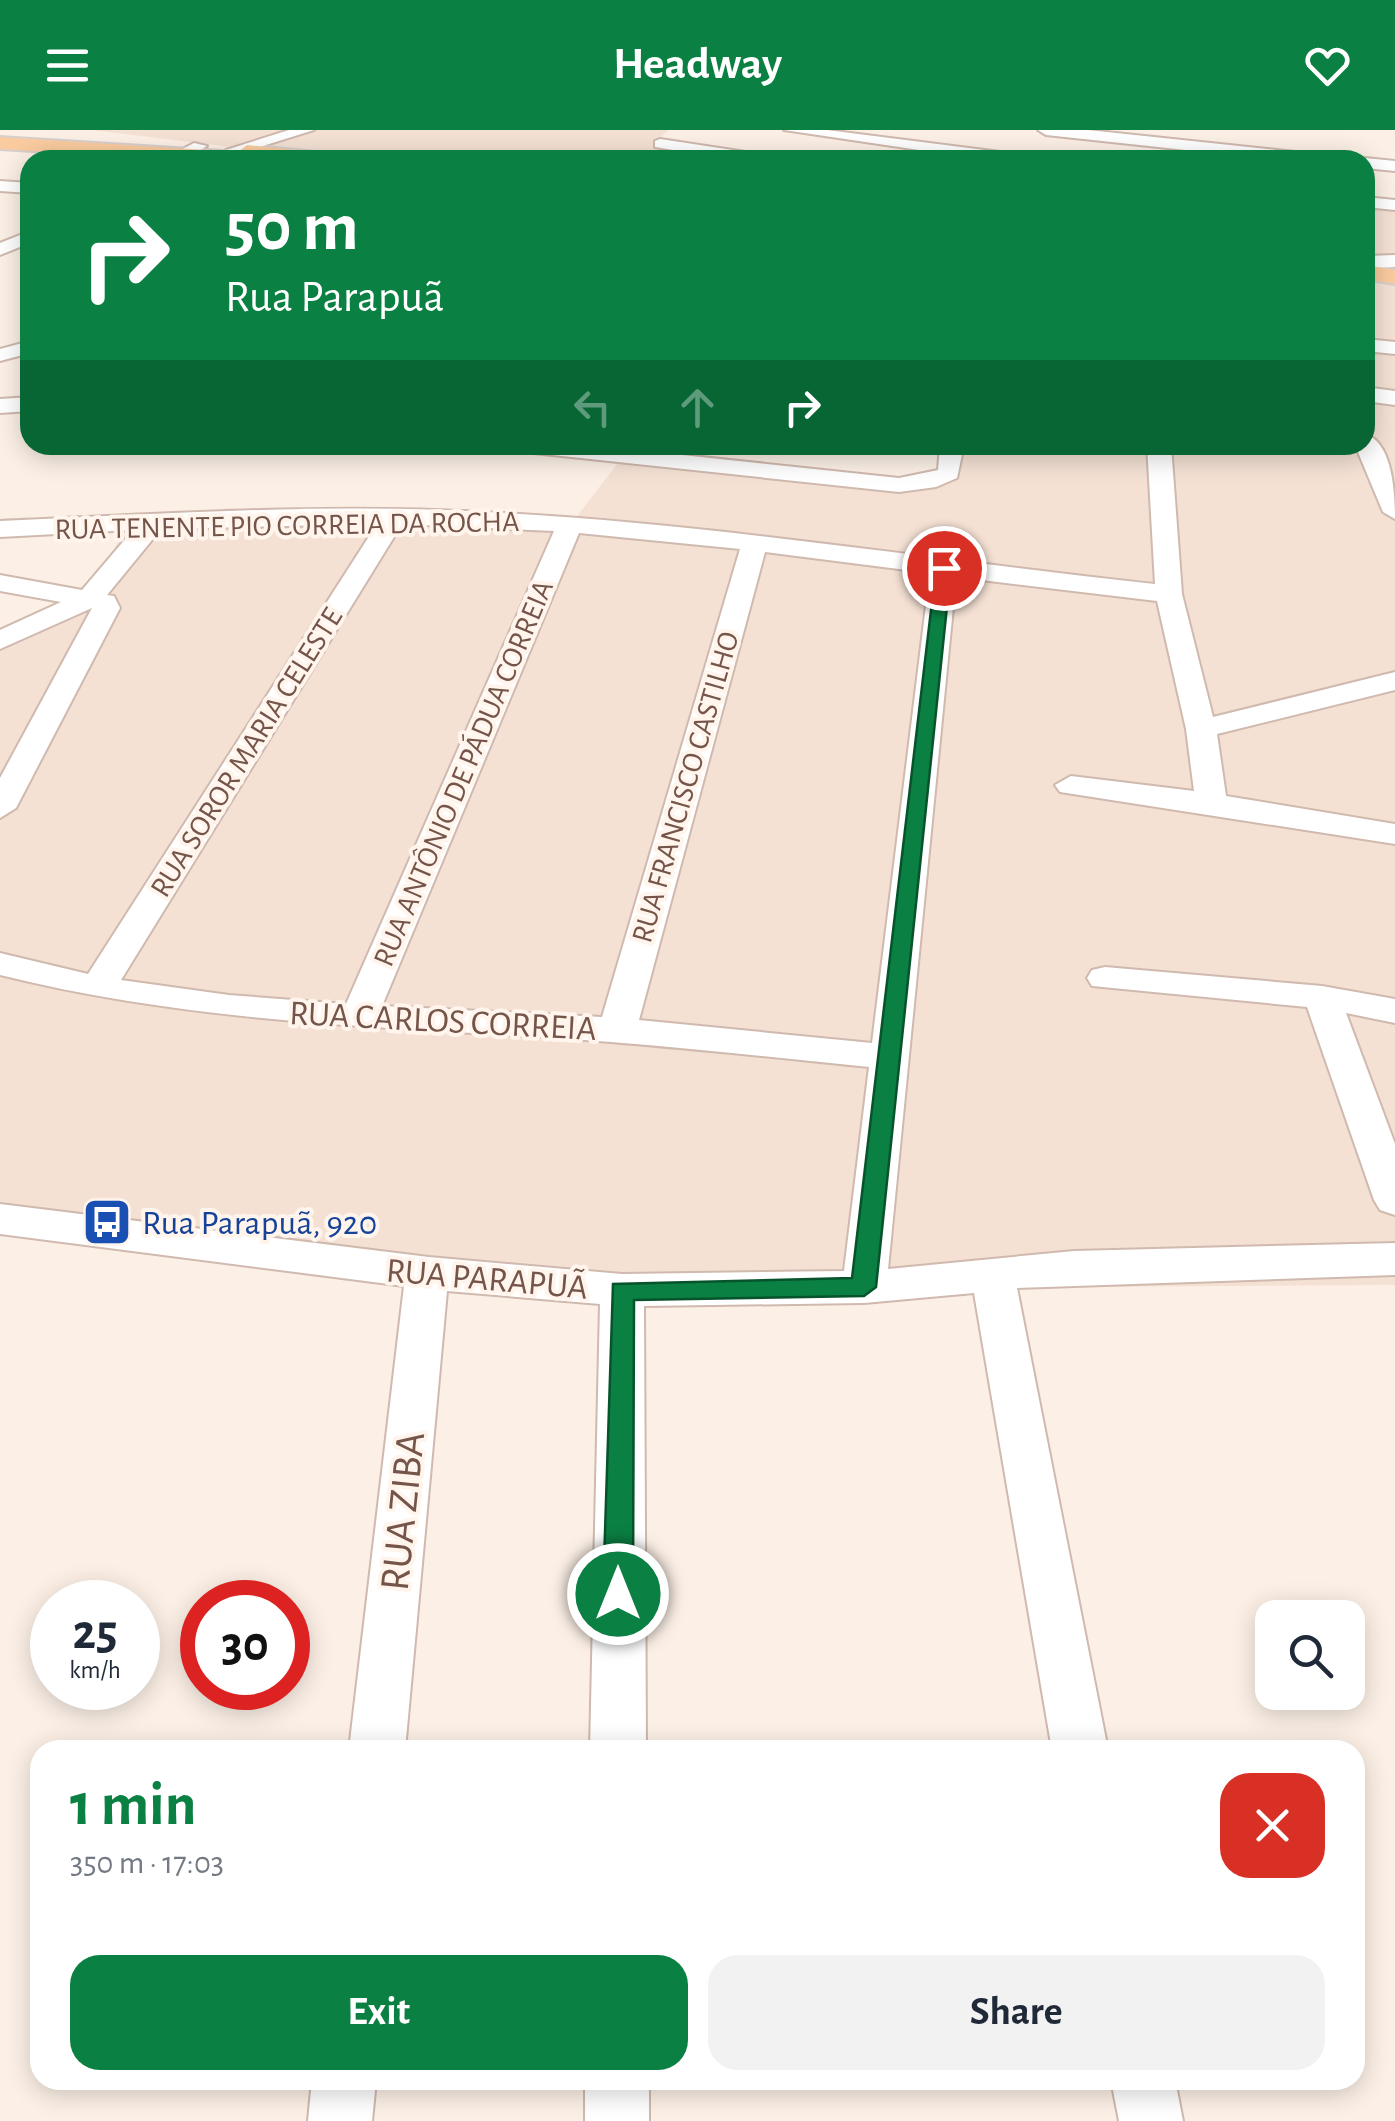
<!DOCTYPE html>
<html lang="en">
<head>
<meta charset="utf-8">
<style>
  :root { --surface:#fff; --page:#f2f2f3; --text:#1f2937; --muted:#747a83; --accent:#0b8043 }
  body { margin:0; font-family:"Alegreya Sans",sans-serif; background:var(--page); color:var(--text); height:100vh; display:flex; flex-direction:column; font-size:38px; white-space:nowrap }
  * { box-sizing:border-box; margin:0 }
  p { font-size:32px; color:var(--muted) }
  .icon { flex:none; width:55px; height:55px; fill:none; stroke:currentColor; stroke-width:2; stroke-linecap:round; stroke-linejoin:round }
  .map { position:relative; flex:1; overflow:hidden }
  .side { position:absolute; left:30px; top:1610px; width:1335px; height:350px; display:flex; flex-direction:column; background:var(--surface); border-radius:30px; box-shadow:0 5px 25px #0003 }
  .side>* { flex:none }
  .top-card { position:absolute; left:20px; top:20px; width:1355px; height:305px; border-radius:30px; box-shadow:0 5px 25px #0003; background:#0b8043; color:#fff; overflow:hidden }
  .tools { position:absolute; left:1255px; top:1470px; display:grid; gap:20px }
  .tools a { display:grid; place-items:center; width:110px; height:110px; border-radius:20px; background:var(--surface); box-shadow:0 5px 25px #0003; font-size:50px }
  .speed { position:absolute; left:30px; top:1450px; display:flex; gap:20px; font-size:50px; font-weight:700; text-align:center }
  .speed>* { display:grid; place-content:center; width:130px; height:130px; border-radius:50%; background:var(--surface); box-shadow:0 5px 25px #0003; line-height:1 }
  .speed small { font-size:25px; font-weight:400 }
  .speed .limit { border:15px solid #d22; background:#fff; color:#111 }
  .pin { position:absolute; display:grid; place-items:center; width:85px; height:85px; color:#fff; margin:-42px; border:5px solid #fff; border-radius:50%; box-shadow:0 2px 10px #0007 }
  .me { position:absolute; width:110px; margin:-55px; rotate:0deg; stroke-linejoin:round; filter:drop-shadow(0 0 8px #0008) }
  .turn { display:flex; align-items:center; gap:35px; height:210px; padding:0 40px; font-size:45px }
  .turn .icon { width:130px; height:130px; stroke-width:2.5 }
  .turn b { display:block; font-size:70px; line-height:85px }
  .lanes { display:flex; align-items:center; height:95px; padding:0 40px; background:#0003; justify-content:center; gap:50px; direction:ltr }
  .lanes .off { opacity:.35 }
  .round { display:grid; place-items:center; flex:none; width:105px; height:105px; border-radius:30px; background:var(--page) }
  .headline { display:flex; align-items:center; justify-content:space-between; height:170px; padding:0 40px }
  h1 { font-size:60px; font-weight:600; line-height:75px; color:var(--accent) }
  .primary-button { display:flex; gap:20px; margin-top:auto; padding:20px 40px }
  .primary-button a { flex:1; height:115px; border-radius:30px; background:var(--accent); color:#fff; font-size:40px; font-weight:600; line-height:115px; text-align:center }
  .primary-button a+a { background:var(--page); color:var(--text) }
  header { display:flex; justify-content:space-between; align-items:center; height:130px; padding:0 40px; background:var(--accent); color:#fff; font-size:45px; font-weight:600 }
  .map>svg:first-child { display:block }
  .residential { fill:#f4e1d4 }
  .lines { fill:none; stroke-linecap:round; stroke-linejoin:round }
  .minor-casing { stroke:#d0b9ae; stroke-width:4 }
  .major-casing { stroke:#d8cfcc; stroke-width:4 }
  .minor { fill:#fff; fill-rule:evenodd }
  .major { fill:#facb9f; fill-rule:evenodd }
  .route { fill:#0b8043; stroke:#07532c; stroke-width:2.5 }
  .labels { text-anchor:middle; stroke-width:8; stroke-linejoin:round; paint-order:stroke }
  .far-street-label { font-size:30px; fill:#75544a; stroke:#fff5ec }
  .street-label { font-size:35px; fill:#75544a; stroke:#fff5ec }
  .transit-label { font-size:35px; fill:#164399; stroke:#fff5ec; text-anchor:start }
  .near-street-label { font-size:42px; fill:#75544a; stroke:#fff5ec }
</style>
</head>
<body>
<header><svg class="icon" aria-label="menu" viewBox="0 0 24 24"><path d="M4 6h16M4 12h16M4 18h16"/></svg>Headway<svg class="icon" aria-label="heart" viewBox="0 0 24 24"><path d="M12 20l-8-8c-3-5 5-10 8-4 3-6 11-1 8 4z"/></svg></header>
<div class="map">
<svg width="1395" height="1991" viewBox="0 0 1395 1991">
  <rect width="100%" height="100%" fill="#fcf0e6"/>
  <g class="residential">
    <path d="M91 0H669L652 15 770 30H340Z"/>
    <path d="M1395 68V1155L1073 1157 604 1172 0 1097V503L90 458 126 399 357 391 568 398 624 325 856 353 936 350 946 315H1365V71Z"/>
  </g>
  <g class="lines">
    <g class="minor-casing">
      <g id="minor">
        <path d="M289 0H314L234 25 226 20Z"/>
        <path d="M784 0H827L1024 25 1032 30H987Z"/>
        <path d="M1038 0H1088L1323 25 1331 30H1279L1046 5Z"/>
        <path d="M660 9 765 25 773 30H734L655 17V11Z"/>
        <path d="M194 13 207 16 183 30H162Z"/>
        <path d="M1365 28 1395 31V41L1365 38V30H1359Z"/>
        <path d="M0 51 30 53V63L0 61Z"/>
        <path d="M1365 67 1395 70V80L1365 77Z"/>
        <path d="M30 101V113L0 125V113Z"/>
        <path d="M1395 125V137L1365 138V126Z"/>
        <path d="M1365 209 1395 212V224L1365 221Z"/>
        <path d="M30 211V223L0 231V219Z"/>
        <path d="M1365 257 1395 261V275L1365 271Z"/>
        <path d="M30 267V281L0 283V269Z"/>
        <path d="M1365 304C1393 312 1395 365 1395 389L1383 382 1355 315H1365Z"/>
        <path d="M512 315H589L899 348 938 340 940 315H964L957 348 936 357 899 362 524 322Z"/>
        <path d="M1147 315H1171L1182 464 1213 587 1395 542V560L1217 604 1226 666 1395 694V714L1060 662 1055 655 1071 646 1194 661 1186 599 1157 471 956 447 888 1139 1074 1121 1395 1113V1145L1017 1158 1108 1620H1052L974 1163 864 1173 644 1176 646 1620H590L600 1174 447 1161 405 1620H349L404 1156 0 1104V1074L429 1127 622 1144 844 1141 869 937C761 926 652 914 543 907 359 896 180 890 0 845V823L88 844 377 394 161 399 107 465 114 466 120 478 16 678 0 688V648L92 478 0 519V500L61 472 0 461V445L82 460 133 400 0 407V391C161 384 323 373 485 382 709 393 932 430 1155 454ZM402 394 554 401 346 874 229 865 121 850ZM579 403 740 419 602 887 382 876ZM765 422 930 443 872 913 639 890Z"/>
        <path d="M1105 837 1322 856 1395 869V893L1346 883 1395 1014V1085L1380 1080 1374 1070 1307 877 1092 856 1087 848 1092 840Z"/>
        <path d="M312 1950H376L372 1991H308Z"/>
        <rect x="585" y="1950" width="64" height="41"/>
        <path d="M1111 1950H1175L1183 1991H1119Z"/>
      </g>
    </g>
    <g class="major-casing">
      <g id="major">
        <path d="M0 7 238 22 247 15 336 24 346 30H181L0 19Z"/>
        <path d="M1365 135 1395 140V154L1365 149Z"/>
      </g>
    </g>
    <use href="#minor" class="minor"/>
    <use href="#major" class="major"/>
  </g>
  <path class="route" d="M944 434 951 438 876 1157 864 1166 634 1170 633 1464 628 1472 618 1476 608 1472 603 1464 613 1154 852 1148 936 438Z"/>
  <defs>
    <g id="bus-square" transform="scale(2.5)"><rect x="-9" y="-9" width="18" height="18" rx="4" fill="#1a4fb4" stroke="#fff5ec"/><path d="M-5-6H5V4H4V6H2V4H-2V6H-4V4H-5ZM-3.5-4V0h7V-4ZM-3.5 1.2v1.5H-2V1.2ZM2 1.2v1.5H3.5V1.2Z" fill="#fff"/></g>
  </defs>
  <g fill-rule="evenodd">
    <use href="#bus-square" x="107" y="1092"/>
  </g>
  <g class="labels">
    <g class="far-street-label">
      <text transform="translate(287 395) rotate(-1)" y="10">RUA TENENTE PIO CORREIA DA ROCHA</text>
      <text transform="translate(246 622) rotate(-58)" y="10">RUA SOROR MARIA CELESTE</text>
      <text transform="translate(463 643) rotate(-67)" y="10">RUA ANTÔNIO DE PÁDUA CORREIA</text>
      <text transform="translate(685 657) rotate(-74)" y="10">RUA FRANCISCO CASTILHO</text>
    </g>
    <g class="street-label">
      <text transform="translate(443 890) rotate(3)" y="12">RUA CARLOS CORREIA</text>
      <text transform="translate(487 1148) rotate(5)" y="12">RUA PARAPUÃ</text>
    </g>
    <g class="transit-label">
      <text x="142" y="1104">Rua Parapuã, 920</text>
    </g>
    <g class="near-street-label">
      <text transform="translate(401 1381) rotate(-84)" y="15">RUA ZIBA</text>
    </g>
  </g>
</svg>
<div class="tools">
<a><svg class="icon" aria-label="search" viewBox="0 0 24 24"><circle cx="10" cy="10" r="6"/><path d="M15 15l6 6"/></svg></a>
</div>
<div class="speed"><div>25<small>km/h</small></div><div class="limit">30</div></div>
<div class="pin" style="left:944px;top:438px;background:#d93025"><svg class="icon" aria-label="arrive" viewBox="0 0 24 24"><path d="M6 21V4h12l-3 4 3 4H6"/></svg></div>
<svg class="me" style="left:618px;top:1464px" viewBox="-20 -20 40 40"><circle r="17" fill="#0b8043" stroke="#fff" stroke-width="3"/><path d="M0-11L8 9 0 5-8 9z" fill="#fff"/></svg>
<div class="top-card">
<div class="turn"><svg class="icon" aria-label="right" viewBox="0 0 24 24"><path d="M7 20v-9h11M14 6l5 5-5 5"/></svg><div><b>50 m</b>Rua Parapuã</div></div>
<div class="lanes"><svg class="icon off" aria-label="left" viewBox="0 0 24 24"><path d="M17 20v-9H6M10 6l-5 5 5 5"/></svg><svg class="icon off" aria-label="ahead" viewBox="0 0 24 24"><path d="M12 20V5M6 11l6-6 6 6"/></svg><svg class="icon" aria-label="right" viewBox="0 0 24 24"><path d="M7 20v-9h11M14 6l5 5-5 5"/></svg></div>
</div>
<section class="side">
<div class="headline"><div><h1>1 min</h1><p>350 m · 17:03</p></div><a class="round" style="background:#d93025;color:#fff"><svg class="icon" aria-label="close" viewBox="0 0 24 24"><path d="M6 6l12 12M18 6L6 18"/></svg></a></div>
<div class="primary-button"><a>Exit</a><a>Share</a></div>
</section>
</div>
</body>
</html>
